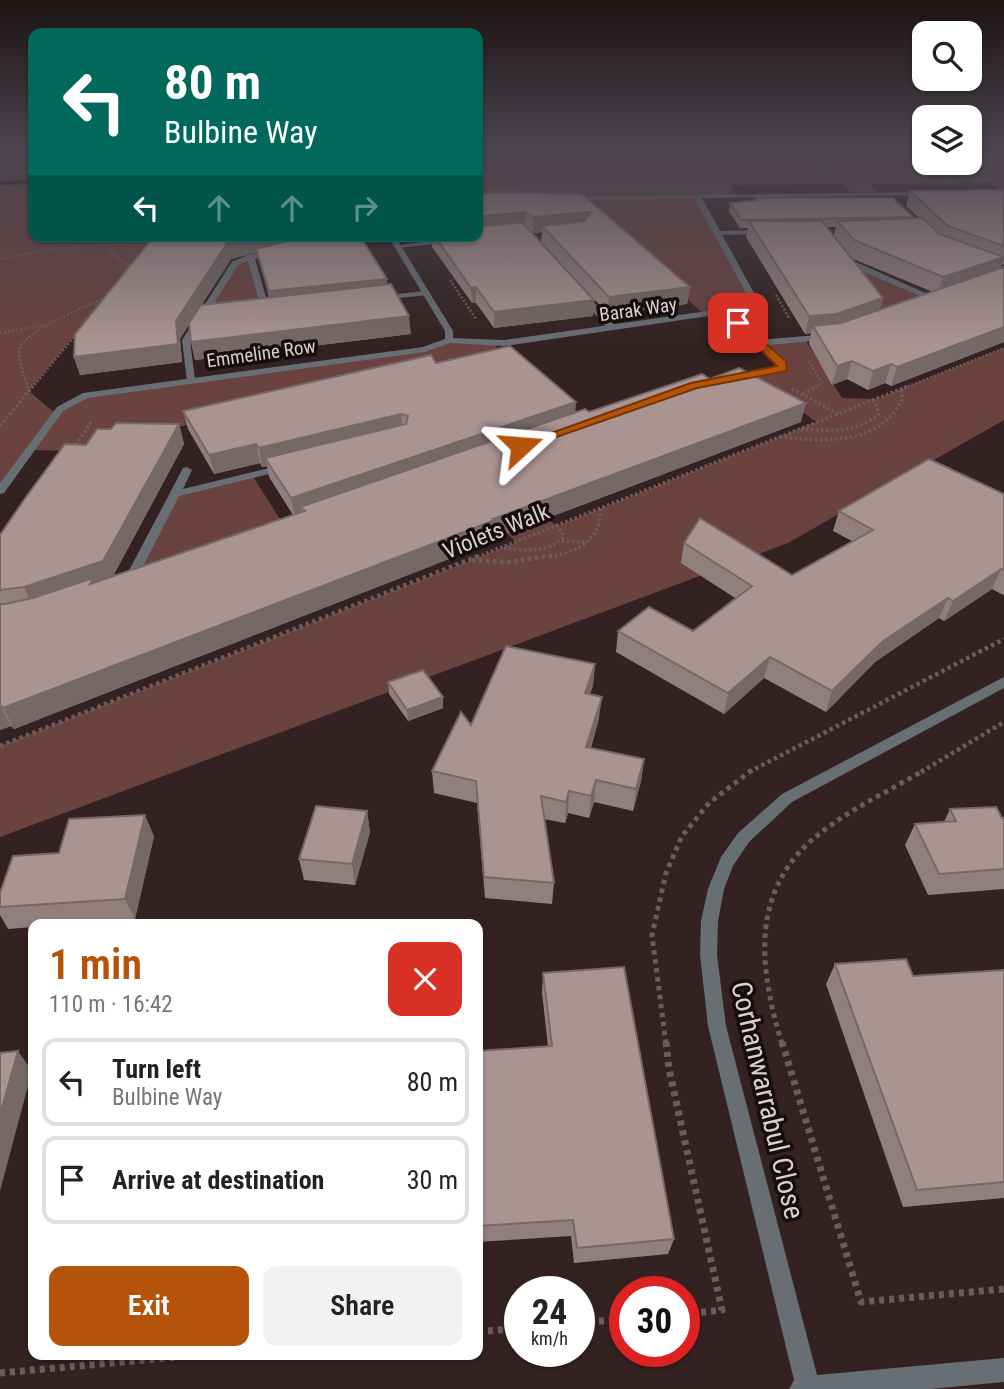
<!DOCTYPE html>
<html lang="en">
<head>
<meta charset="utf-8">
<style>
  :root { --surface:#fff; --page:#f2f2f2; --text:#222; --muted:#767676; --line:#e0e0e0; --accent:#b45309 }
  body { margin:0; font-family:"Roboto Condensed",sans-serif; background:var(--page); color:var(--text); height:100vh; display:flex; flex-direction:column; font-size:26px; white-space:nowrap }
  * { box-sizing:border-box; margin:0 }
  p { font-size:23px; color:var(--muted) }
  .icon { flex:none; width:38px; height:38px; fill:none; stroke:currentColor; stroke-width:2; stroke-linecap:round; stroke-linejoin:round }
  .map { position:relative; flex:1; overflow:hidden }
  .side { position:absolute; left:28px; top:919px; width:455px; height:441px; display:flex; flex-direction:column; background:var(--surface); border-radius:14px; box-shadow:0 2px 5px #0004 }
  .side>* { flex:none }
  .top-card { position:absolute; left:28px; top:28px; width:455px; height:214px; border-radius:14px; box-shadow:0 2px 5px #0004; background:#00695c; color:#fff; overflow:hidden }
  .buttons { position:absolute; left:912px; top:21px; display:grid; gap:14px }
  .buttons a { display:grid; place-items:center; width:70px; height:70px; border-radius:14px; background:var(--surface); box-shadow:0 2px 5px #0004; font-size:35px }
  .speed { position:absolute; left:504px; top:1276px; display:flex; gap:14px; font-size:35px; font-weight:700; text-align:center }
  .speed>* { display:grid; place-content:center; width:91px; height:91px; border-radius:50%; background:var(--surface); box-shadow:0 2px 5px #0004; line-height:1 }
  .speed small { font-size:18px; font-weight:400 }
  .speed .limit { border:10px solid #d22; background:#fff; color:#111 }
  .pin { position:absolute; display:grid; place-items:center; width:60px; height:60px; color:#fff; margin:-30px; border-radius:14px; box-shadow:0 4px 10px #0006 }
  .me { position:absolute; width:77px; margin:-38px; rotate:71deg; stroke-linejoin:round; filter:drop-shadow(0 0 5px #0008) }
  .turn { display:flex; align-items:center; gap:24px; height:147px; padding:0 21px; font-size:32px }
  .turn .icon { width:91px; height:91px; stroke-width:2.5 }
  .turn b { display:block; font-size:49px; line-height:60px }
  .lanes { display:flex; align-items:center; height:66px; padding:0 21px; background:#0003; justify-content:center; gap:35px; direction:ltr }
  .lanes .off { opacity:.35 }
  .round { display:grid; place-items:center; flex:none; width:74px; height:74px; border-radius:14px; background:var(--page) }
  .head { display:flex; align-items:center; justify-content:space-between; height:119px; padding:0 21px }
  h1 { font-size:42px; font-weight:600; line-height:52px; color:var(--accent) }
  .button { display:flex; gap:14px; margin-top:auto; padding:14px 21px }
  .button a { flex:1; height:80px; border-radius:14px; background:var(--accent); color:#fff; font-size:28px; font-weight:600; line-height:80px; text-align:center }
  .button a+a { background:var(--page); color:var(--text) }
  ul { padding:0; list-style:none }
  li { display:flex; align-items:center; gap:21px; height:88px; margin:0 14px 10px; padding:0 7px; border:4px solid var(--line); border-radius:14px }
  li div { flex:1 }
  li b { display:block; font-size:26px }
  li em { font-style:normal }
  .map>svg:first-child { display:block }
  .green { fill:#6a423f }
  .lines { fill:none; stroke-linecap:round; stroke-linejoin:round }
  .stream { fill:#310909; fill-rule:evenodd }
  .path-far5 { stroke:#6b5c5b; stroke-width:2; stroke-dasharray:2 2; stroke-linecap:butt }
  .path-far4 { stroke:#6b5c5b; stroke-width:2.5; stroke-dasharray:2 2; stroke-linecap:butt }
  .path-far3 { stroke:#6b5c5b; stroke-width:3.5; stroke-dasharray:2.5 2.5; stroke-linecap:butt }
  .path-far2 { stroke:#6b5c5b; stroke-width:4.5; stroke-dasharray:3.5 3.5; stroke-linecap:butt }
  .path-far1 { stroke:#6b5c5b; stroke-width:5; stroke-dasharray:4.5 4.5; stroke-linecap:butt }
  .path { stroke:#6b5c5b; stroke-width:7; stroke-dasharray:5 5; stroke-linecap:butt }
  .service { fill:#686f74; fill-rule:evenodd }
  .minor { fill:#686f74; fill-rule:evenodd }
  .wall { fill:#917f7e; fill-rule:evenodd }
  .shaded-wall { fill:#766866 }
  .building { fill:#a99492; stroke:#766866; stroke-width:2 }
  .route { fill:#b45309; stroke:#753606; stroke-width:2 }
  .labels { text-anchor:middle; stroke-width:7; stroke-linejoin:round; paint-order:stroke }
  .far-street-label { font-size:19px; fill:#dacfce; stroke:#160e0d }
  .street-label { font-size:23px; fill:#dacfce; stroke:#160e0d }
  .near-street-label { font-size:28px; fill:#dacfce; stroke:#160e0d }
</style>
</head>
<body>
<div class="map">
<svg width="1004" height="1389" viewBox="0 0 1004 1389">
  <rect width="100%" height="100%" fill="#332221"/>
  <g class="green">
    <path d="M0 149H33V236H166C146 243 136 251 127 271L29 391 56 414 77 397 425 349 449 340 494 343 505 360 474 462 557 526 816 422 755 375 783 369 760 343 804 338 842 398 876 399 1004 348V420L788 543 0 837V746L517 542 437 475 358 386 72 451 31 450 0 491Z"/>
    <path d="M478 149H924V163H970V149H1004V193L990 183 871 184 879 194H852L843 184 730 185 736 196H698L750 293V305L706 316 586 206 478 199Z"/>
    <path d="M251 257 266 311 201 318 236 262Z"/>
    <path d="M844 260 928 296 883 311Z"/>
    <path d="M252 475 285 527 130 580 174 494Z"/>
  </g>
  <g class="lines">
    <path class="stream" d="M33 180V184L0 185V181Z"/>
    <g class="path-far5">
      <path d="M545 149 572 156 627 158"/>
      <path d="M625 149 628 160 643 176"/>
      <path d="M795 149 810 154 837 171"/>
      <path d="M970 151 1004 156"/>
      <path d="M810 154 854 152 937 165 1004 164"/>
      <path d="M0 164H33"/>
      <path d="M0 172H33"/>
      <path d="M942 180 1004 179"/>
      <path d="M478 191 549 189"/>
      <path d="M107 245 113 255"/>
      <path d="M22 255 49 249 148 242"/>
      <path d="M137 255 152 241"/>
    </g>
    <g class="path-far4">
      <path d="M112 253 129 266"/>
      <path d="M0 259 30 253"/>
      <path d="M125 273 138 253"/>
      <path d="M450 280 476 319"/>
      <path d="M776 295 789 318"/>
      <path d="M0 333 44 325"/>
      <path d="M809 361 822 383 814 388"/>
      <path d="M28 388C25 377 18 361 19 350 23 331 86 307 104 298"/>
      <path d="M32 388 78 332"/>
      <path d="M904 388 1004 348"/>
    </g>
    <g class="path-far3">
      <path d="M27 386 29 392"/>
      <path d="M792 389 838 414"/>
      <path d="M803 394 817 386"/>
      <path d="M0 426 33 386"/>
      <path d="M801 429C829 431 857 433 879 414L874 400"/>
      <path d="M780 437C815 441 863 445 890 417 895 412 899 405 903 399L901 389"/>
      <path d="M73 449 92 421"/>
      <path d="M562 541 586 542"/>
      <path d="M504 548C524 550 552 554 564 535L557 526"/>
      <path d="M477 557 908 386"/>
      <path d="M550 557C581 550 600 541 601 508"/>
    </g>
    <g class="path-far2">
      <path d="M472 560 508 562 557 555"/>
      <path d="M0 746 481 555"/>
      <path d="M749 772 1004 639"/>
      <path d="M921 772 1004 722"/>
    </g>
    <g class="path-far1">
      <path d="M666 1044 652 935 666 873 682 836 709 803 752 770"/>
      <path d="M782 1044C758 965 749 886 823 831 854 807 891 790 924 770"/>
    </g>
    <g class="path">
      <path d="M666 1042 669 1069 722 1310 684 1314"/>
      <path d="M782 1042 861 1302 1004 1289"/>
      <path d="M579 1323 625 1319"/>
      <path d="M478 1332 520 1328"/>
      <path d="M0 1373 212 1354"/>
    </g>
    <g class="service">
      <path d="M764 230 767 234 717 235 713 233 717 231Z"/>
      <path d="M451 238 454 242 397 248 393 246Z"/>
      <path d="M274 250 278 252 277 254 255 259 270 311 266 313 262 311 248 261 239 264 190 340 195 380 187 382 182 340 232 262 248 255Z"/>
      <path d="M841 258H847L941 300 934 302 841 262Z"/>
      <path d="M425 291 429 293 428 295 379 300 375 298 379 296Z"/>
      <path d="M578 291H584L615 326V330H609L578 295Z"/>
      <path d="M829 334 832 335V339L760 346 756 343 760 340Z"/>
      <path d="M286 464 291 467 290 469 179 496 136 580 130 584 126 583 124 580 183 468 187 467 192 470 183 489Z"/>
    </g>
    <g class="minor">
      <path d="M926 192 928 195 702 198 754 293 756 302 749 310 731 313 787 365V369L776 374 732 380V376L778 366 722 314 504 346 450 343 425 352 88 398 63 411 4 493 0 494V483L57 407 83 393 423 347 445 339V331L388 236H395L453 331V338L504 340 743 306 748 302 746 293 695 199 568 200 566 197Z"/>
      <path d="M1004 677V688L792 802 749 842 733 866 724 889 718 921 717 955 726 1026 817 1375 1004 1358V1382L930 1389H789L794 1380 708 1026 700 955 701 921 708 889 721 857 738 833 782 794Z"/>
    </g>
  </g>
  <g class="wall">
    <path d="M1004 190V265L1002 264 1001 269 1004 267V342L891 386 885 383 868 390 847 379 832 385 809 344 811 333 805 334 746 237 748 228H740L729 211 730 203 755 201 756 198 912 218H919L906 206 910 191ZM827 227H836L834 235ZM851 258 933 292 880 310Z"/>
    <path d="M499 192 690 287 687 304 608 314 541 242 542 232 533 233 531 232 594 300 593 316 494 328 476 303H472L432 247V239H427L425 236H478Z"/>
    <path d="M154 236H360L387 279V284L411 334 195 360 191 342 189 324 180 339 182 362 80 375 74 357ZM257 252 269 297 201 305 231 259Z"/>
    <path d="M436 363 575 413 589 412 801 422 495 538V541L14 729 11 726 0 730V535L86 445 111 429 179 424 184 444 113 576 293 515 269 477 267 466 262 467 260 463 214 474 188 429 183 411Z"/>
    <path d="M1004 494V594L1003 595 992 589 944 621 939 618 875 662 826 712 764 678 724 714 616 652 618 631H693L735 598 681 563 684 543 792 575 852 541 833 531 839 511Z"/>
    <path d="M595 664 593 685 590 694 599 718 591 748 644 759 641 781 633 811 594 802 589 818 568 813 565 823 544 819 554 883 552 904 485 898 477 803 434 793 432 771 471 725Z"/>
    <path d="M388 682 443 697V708L408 721 389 694Z"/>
    <path d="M950 809 1004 818V889L928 895 905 845 915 824 944 822Z"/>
    <path d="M367 811 370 832 355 885 304 880 299 859Z"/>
    <path d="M154 836 135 919 72 924H33V927L8 929 0 915V893L59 853Z"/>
    <path d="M835 964 913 976 1004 970V1198L903 1207 826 984Z"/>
    <path d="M543 973 674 1239 668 1254 574 1263 571 1236 478 1242V1051L548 1046 542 993Z"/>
  </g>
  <g class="shaded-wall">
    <path d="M525 212V227L478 233V217Z"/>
    <path d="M590 212 589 228 542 226V232L533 233V217Z"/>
    <path d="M253 236H325L231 259 180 339 182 362 80 375 74 357 176 321 228 242Z"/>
    <path d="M1004 257 999 274 938 294 943 277Z"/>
    <path d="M387 279 388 292 271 305 269 291Z"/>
    <path d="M476 287V303H472L471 288Z"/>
    <path d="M690 287 687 304 608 314 609 297Z"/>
    <path d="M883 298 879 316 817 333 813 326 811 333 805 334 809 316Z"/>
    <path d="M594 300 593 316 494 328V312Z"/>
    <path d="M409 316 411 334 195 360 191 342Z"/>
    <path d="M1004 327V342L891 386 897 367Z"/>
    <path d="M852 361 847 379 832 385 837 366Z"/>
    <path d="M891 364 885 383 868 390 873 371Z"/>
    <path d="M576 402 575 420 305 511 300 507 302 515 295 518 291 498Z"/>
    <path d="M806 403 801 422 495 538V541L14 729 3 708 493 519Z"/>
    <path d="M401 414 402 432 265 458 267 466 262 467 259 448Z"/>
    <path d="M179 424 184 444 110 582 33 608 24 587Z"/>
    <path d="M256 444 260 463 214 474 209 455Z"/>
    <path d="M1001 569 992 589 944 621 953 601Z"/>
    <path d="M948 598 939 618 875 662 826 712 832 691 883 641Z"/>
    <path d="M770 657 764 678 724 714 728 693Z"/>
    <path d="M595 664 593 685 583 715 585 693Z"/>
    <path d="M443 697V708L408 721 407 710Z"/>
    <path d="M602 697 599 718 584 769 586 747Z"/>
    <path d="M0 704 11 726 0 730Z"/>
    <path d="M644 759 641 781 633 811 636 789Z"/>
    <path d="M596 780 594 802 589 818 591 796Z"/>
    <path d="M569 791 568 813 565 823 566 802Z"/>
    <path d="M367 811 370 832 355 885 352 864Z"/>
    <path d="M145 815 154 836 135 919 125 899Z"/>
    <path d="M18 1051 32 1071 0 1191V1115Z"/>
  </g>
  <g class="building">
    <path d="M1004 190V246L948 226 910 191Z"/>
    <path d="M499 192 582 194 690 287 609 297 542 226 585 221 590 212 533 217 525 212 478 217V194Z"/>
    <path d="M756 198H893L913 217 741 220 730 203 757 200Z"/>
    <path d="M923 218 939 234 1004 257 943 277 854 240 837 221Z"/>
    <path d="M749 221H822L883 298 836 314 809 316Z"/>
    <path d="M522 222 594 300 494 312 476 287 471 288 435 236H478V227Z"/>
    <path d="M154 236H253L228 242 176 321 178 344 74 357 75 334Z"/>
    <path d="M307 236H360L387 279 269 291 256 249Z"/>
    <path d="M1004 267V327L897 367 891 364 873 371 852 361 837 366 813 326 841 323Z"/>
    <path d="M391 284 409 316 191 342 189 323 201 305Z"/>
    <path d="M510 346 576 402 291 498 265 458 406 424 408 416 401 414 259 448 256 444 209 455 183 411 431 355 436 363Z"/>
    <path d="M739 368 806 403 493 519 495 520 3 708 0 704V604H5L33 598 93 578 90 584 305 511 300 507 585 409 589 412 702 374 710 379Z"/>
    <path d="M116 423 179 424 103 561 24 587 0 590V535L26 497 65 444 86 445 97 429H111Z"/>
    <path d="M929 459 1004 494V570L1001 569 953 601 948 598 883 641 832 691 770 657 728 693 618 631 649 607 693 631 752 586 684 543 700 518 792 575 873 530 839 511Z"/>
    <path d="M506 646 595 664 585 693 602 697 586 747 644 759 636 789 596 780 591 796 569 791 566 802 541 796 554 883 484 877 476 781 432 771 461 712 471 725Z"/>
    <path d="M423 670 443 697 407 710 388 682Z"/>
    <path d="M316 806 367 811 352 864 299 859Z"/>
    <path d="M996 807 1002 818H1004V869L939 874 915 824 956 821 950 809Z"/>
    <path d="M145 815 125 899 0 907V893L13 856 59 853 69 819Z"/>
    <path d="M906 959 913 976 1004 970V1182L917 1190 835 964Z"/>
    <path d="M624 967 674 1239 577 1248 573 1220 478 1226V1051L552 1046 543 973Z"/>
    <path d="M18 1051 0 1115V1053Z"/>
  </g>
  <linearGradient id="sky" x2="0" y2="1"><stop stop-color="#1c1312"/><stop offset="0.43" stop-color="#4a444e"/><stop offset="1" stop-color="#4a444e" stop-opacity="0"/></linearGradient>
  <rect width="1004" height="343" fill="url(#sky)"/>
  <path class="route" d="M738 320 786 361 787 371 697 388 525 448 515 446 691 383 777 366 735 325V321Z"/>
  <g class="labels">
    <g class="far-street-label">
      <text transform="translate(638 309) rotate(-8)" y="7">Barak Way</text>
      <text transform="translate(261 353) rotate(-8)" y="7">Emmeline Row</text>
    </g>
    <g class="street-label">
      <text transform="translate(496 531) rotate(-22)" y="8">Violets Walk</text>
    </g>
    <g class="near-street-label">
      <text transform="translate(768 1100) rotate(77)" y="10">Corhanwarrabul Close</text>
    </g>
  </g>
</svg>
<div class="buttons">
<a><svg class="icon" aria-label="search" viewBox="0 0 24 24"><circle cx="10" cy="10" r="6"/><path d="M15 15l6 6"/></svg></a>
<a><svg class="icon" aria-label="layers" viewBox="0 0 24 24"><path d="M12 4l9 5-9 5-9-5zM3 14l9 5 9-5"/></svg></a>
</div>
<div class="speed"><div>24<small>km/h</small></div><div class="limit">30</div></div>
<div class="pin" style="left:738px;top:323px;background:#d93025"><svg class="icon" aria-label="arrive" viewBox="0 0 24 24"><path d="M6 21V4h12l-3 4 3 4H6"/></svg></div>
<svg class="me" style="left:521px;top:446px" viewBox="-20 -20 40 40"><path d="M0-17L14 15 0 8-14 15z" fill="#b45309" stroke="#fff" stroke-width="4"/></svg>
<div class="top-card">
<div class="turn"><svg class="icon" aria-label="left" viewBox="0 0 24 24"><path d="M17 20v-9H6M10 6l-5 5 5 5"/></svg><div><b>80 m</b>Bulbine Way</div></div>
<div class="lanes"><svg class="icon" aria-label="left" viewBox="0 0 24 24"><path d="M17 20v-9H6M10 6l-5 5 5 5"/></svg><svg class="icon off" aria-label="ahead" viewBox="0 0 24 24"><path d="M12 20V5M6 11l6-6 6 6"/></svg><svg class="icon off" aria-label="ahead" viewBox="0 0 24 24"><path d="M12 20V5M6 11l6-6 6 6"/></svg><svg class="icon off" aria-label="right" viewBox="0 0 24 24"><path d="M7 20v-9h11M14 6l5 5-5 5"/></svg></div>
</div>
<section class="side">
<div class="head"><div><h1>1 min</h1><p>110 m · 16:42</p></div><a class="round" style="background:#d93025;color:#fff"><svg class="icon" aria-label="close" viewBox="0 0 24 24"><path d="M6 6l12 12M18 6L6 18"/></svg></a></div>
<ul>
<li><svg class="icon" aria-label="left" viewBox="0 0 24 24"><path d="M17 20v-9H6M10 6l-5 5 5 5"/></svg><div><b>Turn left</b><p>Bulbine Way</p></div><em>80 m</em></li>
<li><svg class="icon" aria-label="arrive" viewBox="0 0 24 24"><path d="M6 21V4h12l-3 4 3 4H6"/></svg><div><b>Arrive at destination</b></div><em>30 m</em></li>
</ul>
<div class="button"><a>Exit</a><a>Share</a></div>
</section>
</div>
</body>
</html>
